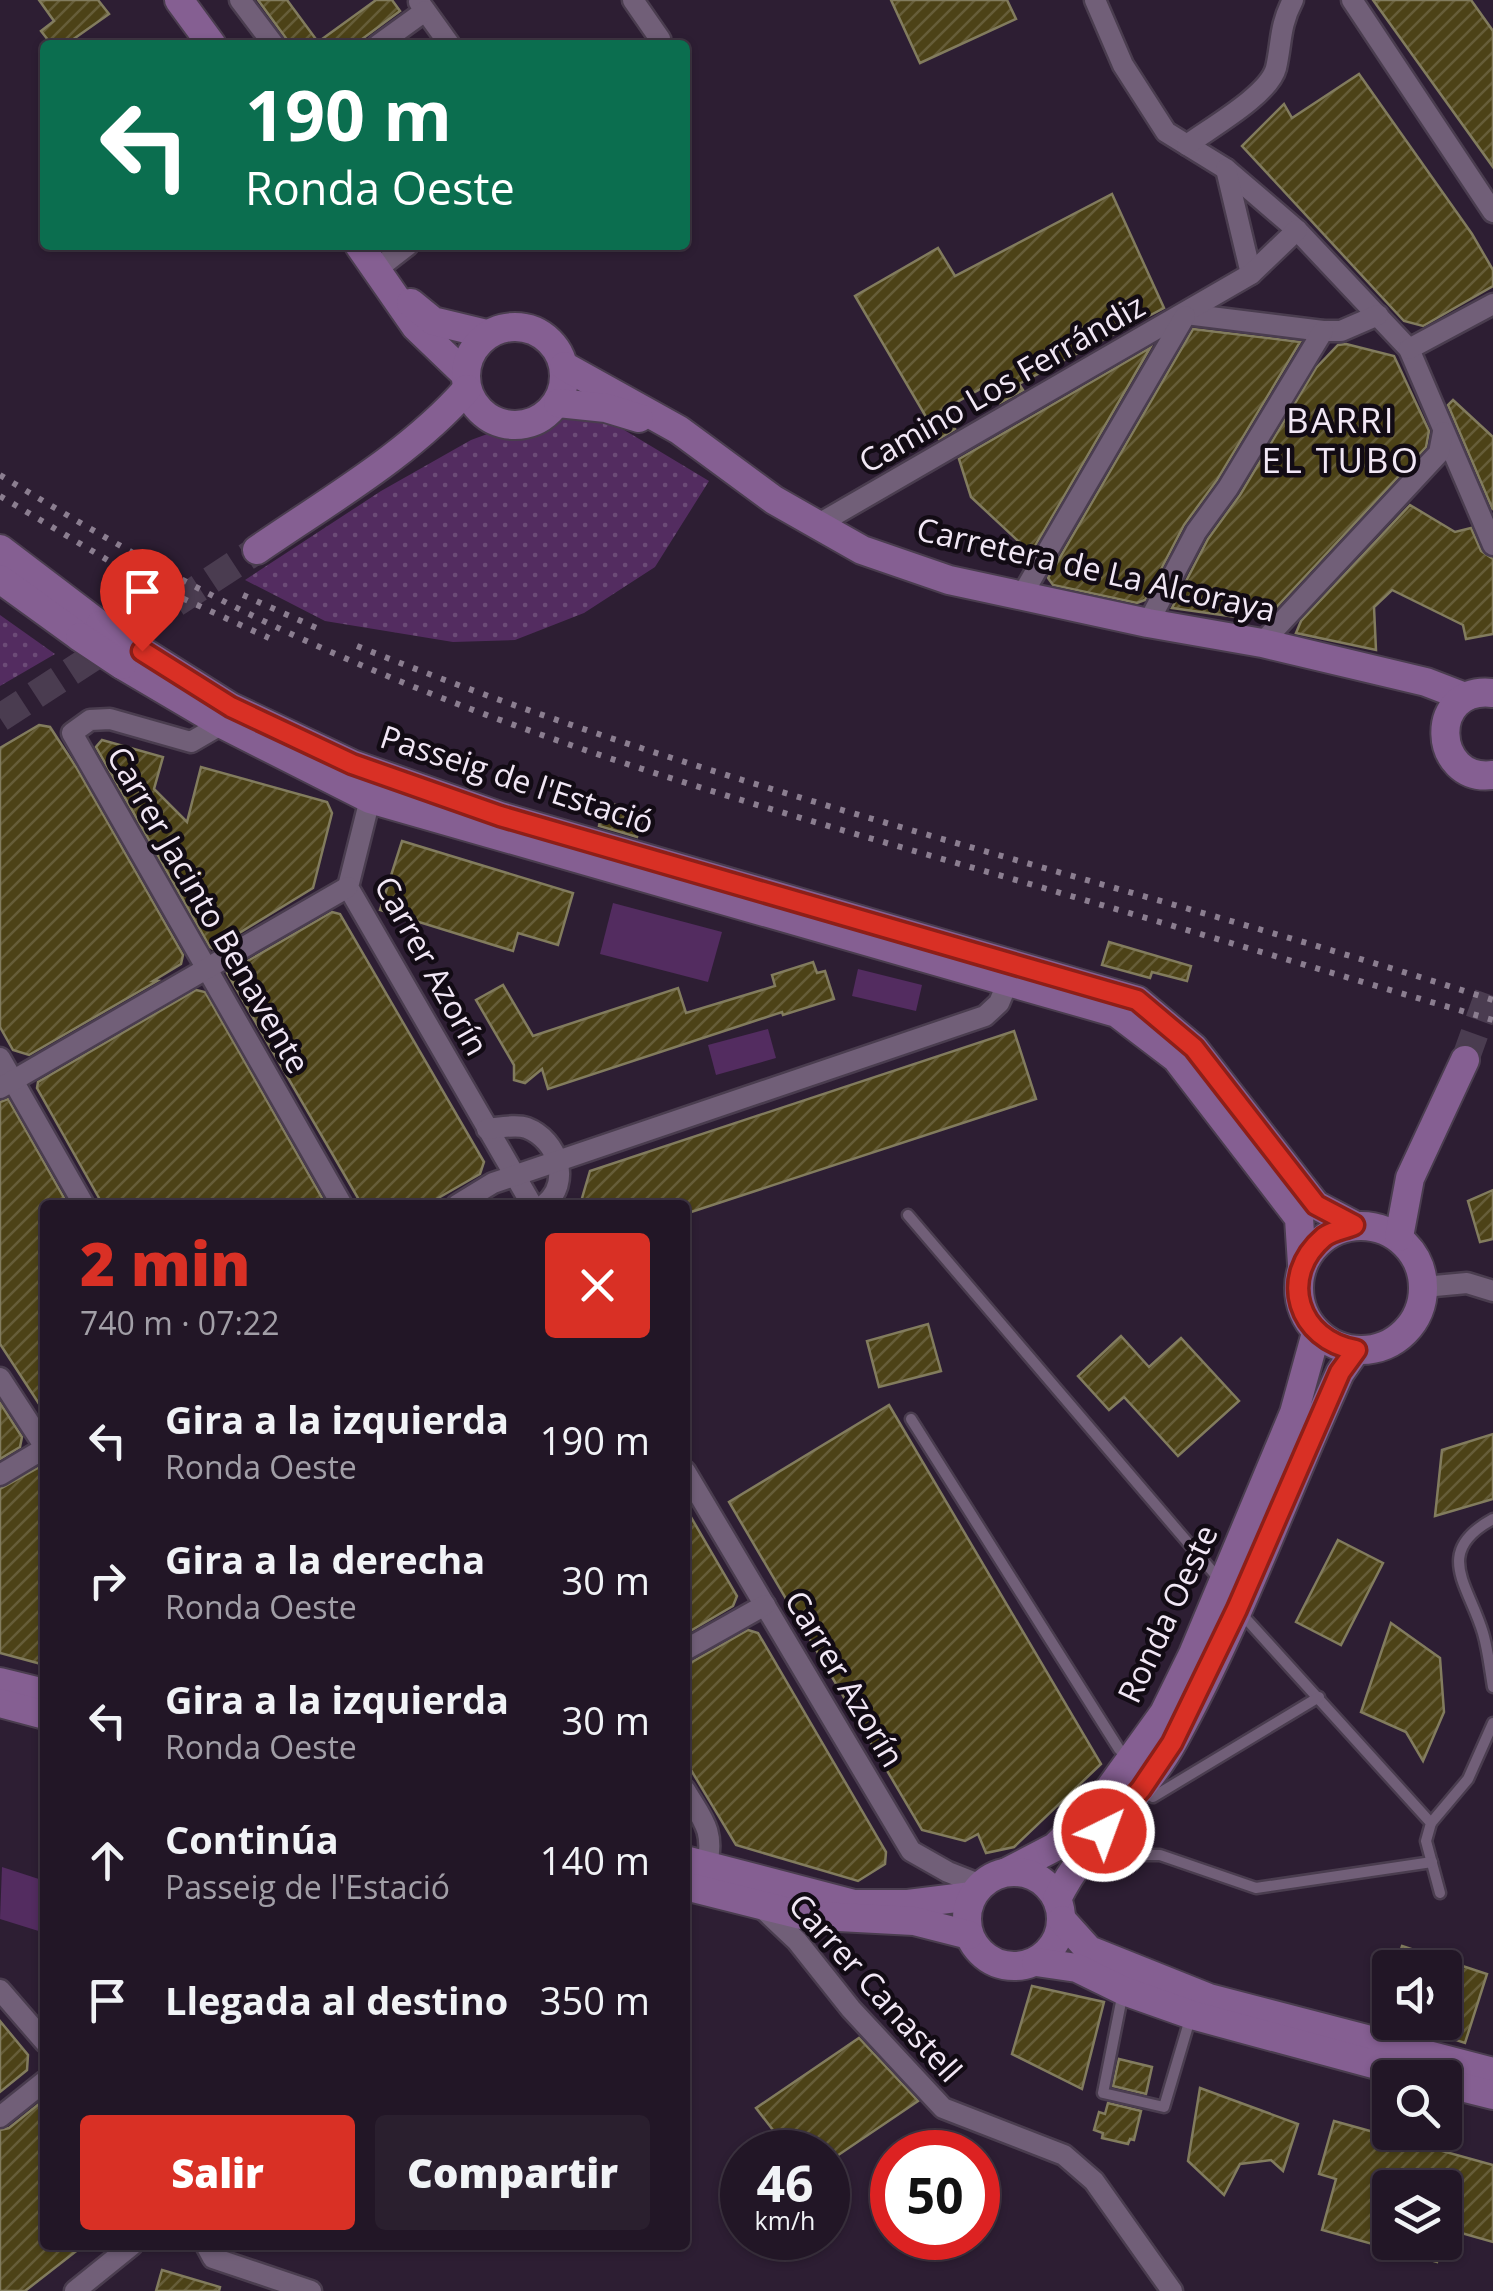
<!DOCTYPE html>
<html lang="es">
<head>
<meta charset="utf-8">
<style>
  :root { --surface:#221626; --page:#2a1f2e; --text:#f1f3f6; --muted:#a29fa7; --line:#3f3543; --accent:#d93025 }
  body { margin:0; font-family:"Open Sans",sans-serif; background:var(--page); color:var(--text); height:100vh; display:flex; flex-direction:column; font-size:38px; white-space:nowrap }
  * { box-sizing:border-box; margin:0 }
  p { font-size:32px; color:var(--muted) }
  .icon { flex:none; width:55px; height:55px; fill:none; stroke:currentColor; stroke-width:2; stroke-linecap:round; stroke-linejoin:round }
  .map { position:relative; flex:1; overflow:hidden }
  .side { position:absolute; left:40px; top:1200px; width:650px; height:1050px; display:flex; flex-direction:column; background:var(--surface); border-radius:10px; box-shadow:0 2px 8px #0004,0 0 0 2px var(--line) }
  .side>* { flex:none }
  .hud { position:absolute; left:40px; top:40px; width:650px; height:210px; border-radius:10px; box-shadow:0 2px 8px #0004,0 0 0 2px var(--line); background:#0b6e4f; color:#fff; overflow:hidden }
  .controls { position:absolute; left:1372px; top:1950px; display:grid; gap:20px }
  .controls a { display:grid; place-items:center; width:90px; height:90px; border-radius:10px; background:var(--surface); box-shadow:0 2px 8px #0004,0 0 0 2px var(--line); font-size:50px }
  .speed { position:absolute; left:720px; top:2130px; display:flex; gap:20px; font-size:50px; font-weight:700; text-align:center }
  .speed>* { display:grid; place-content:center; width:130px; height:130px; border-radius:50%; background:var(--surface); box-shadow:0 2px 8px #0004,0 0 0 2px var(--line); line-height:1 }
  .speed small { font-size:25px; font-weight:400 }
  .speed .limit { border:15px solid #d22; background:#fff; color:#111 }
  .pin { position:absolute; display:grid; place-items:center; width:85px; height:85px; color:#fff; margin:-102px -42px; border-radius:50% 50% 50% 0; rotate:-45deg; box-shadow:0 0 10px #0007 }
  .pin .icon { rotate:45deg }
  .me { position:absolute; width:110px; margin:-55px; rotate:42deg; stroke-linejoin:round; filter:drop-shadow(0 0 8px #0008) }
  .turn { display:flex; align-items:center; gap:35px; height:210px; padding:0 40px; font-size:45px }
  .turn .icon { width:130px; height:130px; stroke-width:2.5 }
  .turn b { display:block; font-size:70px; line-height:85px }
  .round { display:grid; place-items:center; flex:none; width:105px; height:105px; border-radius:10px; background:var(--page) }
  .headline { display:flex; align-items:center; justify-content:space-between; height:170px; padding:0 40px }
  h1 { font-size:60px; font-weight:800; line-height:75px; color:var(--accent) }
  .primary-button { display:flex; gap:20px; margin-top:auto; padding:20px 40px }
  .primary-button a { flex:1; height:115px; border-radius:10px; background:var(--accent); color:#fff; font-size:40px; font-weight:800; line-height:115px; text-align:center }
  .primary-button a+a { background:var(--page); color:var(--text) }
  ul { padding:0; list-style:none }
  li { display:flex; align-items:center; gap:30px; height:140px; padding:0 40px }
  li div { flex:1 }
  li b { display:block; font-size:38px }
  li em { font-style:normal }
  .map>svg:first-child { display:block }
  .grass { fill:#532c60 }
  .park { fill:url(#park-dots) }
  .building { fill:url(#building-hatch); stroke:#827c5e; stroke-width:2.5 }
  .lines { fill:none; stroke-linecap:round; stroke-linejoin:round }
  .secondary-tunnel { stroke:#4a3c50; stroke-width:28; stroke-dasharray:28 14; stroke-linecap:butt }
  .lane-casing { stroke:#4a3d4f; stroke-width:15 }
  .street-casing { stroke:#4a3d4f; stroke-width:25 }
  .secondary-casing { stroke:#4a3d4f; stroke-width:32 }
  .lane { stroke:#715f78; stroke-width:10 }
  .street { stroke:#715f78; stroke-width:20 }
  .secondary { stroke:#855f92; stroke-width:28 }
  .rail { stroke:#8b7e90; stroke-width:6; stroke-dasharray:5 10; stroke-linecap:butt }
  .secondary-bridge-casing { stroke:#4a3d4f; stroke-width:32; stroke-linecap:butt }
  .secondary-bridge { stroke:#855f92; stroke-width:28 }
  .route-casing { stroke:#8d1f18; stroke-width:25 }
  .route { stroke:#d93025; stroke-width:18 }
  .labels { text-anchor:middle; stroke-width:9; stroke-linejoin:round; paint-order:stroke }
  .street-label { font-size:32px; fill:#f1e7f5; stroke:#120b14 }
  .neighbourhood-label { font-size:35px; letter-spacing:2.5px; fill:#f1e7f5; stroke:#120b14 }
</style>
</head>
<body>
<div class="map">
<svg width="1493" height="2291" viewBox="0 0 1493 2291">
  <defs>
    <pattern id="park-dots" width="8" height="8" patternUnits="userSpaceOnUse" patternTransform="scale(2.5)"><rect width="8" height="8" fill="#532c60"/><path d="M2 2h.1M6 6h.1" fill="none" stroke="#6c4b77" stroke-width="1.8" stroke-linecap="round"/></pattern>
    <pattern id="building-hatch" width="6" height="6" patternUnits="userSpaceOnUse" patternTransform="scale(2.5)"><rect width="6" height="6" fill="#4c4217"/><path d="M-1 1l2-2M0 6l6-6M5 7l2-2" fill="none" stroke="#665d39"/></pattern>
  </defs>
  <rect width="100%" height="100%" fill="#2d1e33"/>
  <g class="grass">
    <path d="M613 903 722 932 708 982 600 954Z"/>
    <path d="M858 969 922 985 916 1011 852 996Z"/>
    <path d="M768 1029 776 1058 716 1075 708 1045Z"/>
    <path d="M2 1867 45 1881V1933L0 1919Z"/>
  </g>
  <g class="park">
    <path d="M578 415 611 422 709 481 655 567 584 613 515 640 453 642 325 621 245 580 381 491 471 440 490 433 514 438 545 432 561 419Z"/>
    <path d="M0 615 55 654 0 686Z"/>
  </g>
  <g class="building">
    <path d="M39 0H98L109 14 65 45H52L41 31 54 21Z"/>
    <path d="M258 0H287L318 42 376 0H392L400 11 354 45H291Z"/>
    <path d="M891 0H1007L1016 19 920 63Z"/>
    <path d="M1373 0H1471L1493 31V167Z"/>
    <path d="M1359 74 1472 234 1493 270V286L1423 326 1404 321 1242 146 1284 104 1292 118Z"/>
    <path d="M1112 194 1164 308 1019 384 1023 390 1000 403 993 382 941 411 955 429 939 439 855 296 938 248 955 276Z"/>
    <path d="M1193 329 1300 342 1217 480 1184 525 1145 600 1137 603 1053 585 1048 578Z"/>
    <path d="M1346 344 1394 356 1429 431 1426 447 1270 614 1251 612 1243 618 1172 608 1208 539 1240 495 1316 368 1338 345Z"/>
    <path d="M1150 348 1031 553 971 497 959 459Z"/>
    <path d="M1453 400 1493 437V510L1448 405Z"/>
    <path d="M1410 505 1455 532 1471 528 1481 551 1493 559V634L1466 639 1463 625 1392 590 1374 607 1376 650 1296 633 1301 621Z"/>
    <path d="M39 725 50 727 76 767 183 955 181 964 153 981H157L29 1055 13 1050 0 1027V748Z"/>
    <path d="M102 740 163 757 154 789 187 822 201 767 327 802 332 813 313 888 213 949 210 947 96 747Z"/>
    <path d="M605 802 644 813 637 837 599 826Z"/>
    <path d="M402 841 573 893 558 945 518 933 513 951 380 910Z"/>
    <path d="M332 912 340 914 484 1162 480 1174 426 1205H362L227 973Z"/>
    <path d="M1109 942 1191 966 1187 981 1152 972 1150 978 1102 965Z"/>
    <path d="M813 962 817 973 825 971 834 999 783 1015 782 1012 548 1089 542 1069 525 1083 514 1080V1065L476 1000 503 985 533 1036 678 988 686 1013 775 986 772 975Z"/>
    <path d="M196 990 205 992 326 1205H103L37 1088 38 1082Z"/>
    <path d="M1014 1031 1036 1099 685 1214V1205H580L590 1171Z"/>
    <path d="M8 1099 68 1205H45V1413L0 1344V1102Z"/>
    <path d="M1493 1190V1239L1480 1242 1468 1201Z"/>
    <path d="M928 1324 941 1371 879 1387 867 1341Z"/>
    <path d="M1121 1336 1149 1367 1181 1338 1239 1401 1178 1456 1124 1397 1109 1410 1078 1376Z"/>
    <path d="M0 1403 22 1437 20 1447 0 1459Z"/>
    <path d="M889 1405 1101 1764 1014 1847 986 1853 978 1834 965 1841 922 1830 729 1502Z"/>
    <path d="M1493 1434V1499L1435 1516 1442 1450Z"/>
    <path d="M45 1464V1665L0 1653V1489Z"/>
    <path d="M685 1507 737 1596 733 1606 685 1634Z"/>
    <path d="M1338 1540 1383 1563 1341 1645 1296 1622Z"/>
    <path d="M1391 1623 1440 1658 1444 1712 1423 1761 1406 1732 1361 1712Z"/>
    <path d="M748 1630 758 1633 886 1852 885 1864 858 1881 736 1845 685 1760V1666Z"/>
    <path d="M1402 1946 1487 1974 1465 2043 1413 2026V2022H1445V1968H1395Z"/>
    <path d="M1032 1986 1104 2002 1082 2089 1012 2054Z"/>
    <path d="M0 2021 28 2055 27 2070 0 2092Z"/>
    <path d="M859 2038 918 2101 828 2162V2152H790L756 2108Z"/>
    <path d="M1119 2059 1152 2067 1146 2094 1113 2086Z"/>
    <path d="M1200 2088 1298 2124 1283 2171 1271 2160 1240 2164 1224 2195 1188 2161Z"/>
    <path d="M45 2099V2245H84L25 2291H0V2130L9 2128Z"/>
    <path d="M1108 2103 1141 2111 1134 2140 1130 2139 1128 2144 1102 2138 1103 2133 1094 2130 1099 2112 1105 2114Z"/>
    <path d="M1334 2121 1493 2165V2242L1458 2232H1445V2188H1390V2242H1442L1437 2262 1322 2230 1336 2179 1319 2174Z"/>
    <path d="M162 2270 220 2287 219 2291H156Z"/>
  </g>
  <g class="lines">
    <g class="secondary-tunnel">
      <path d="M0 718 257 550"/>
      <path d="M1465 1060 1493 982"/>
    </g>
    <g class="lane-casing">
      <g id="lane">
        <path d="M908 1215 1219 1579"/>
        <path d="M911 1419 1119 1749 1129 1759"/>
        <path d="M1493 1519C1432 1552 1469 1585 1483 1633 1488 1650 1490 1669 1493 1687"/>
        <path d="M1239 1611 1431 1823 1426 1841 1440 1893"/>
        <path d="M1142 1790 1153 1797 1319 1697"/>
        <path d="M1431 1823 1468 1779 1493 1723"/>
        <path d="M1091 1855H1160L1256 1888 1432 1862"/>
        <path d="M1123 1992 1103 2093 1164 2107 1190 2019"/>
      </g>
    </g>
    <g class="street-casing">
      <g id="street">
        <path d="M240 0 274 45"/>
        <path d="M633 0 660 39 656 45"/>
        <path d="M1095 0 1123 65 1166 132 1226 169 1297 230 1409 349 1493 545"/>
        <path d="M1352 0 1493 212"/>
        <path d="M419 2 450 45"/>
        <path d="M378 45 425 11"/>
        <path d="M1187 145C1210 128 1269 95 1276 68 1282 42 1279 27 1293 0"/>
        <path d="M1226 169 1251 274"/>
        <path d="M377 269 408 245"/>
        <path d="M1186 314 1323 331H1341L1378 315"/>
        <path d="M1409 349 1493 304"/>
        <path d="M817 525 1251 274 1297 230"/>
        <path d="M1022 595 1185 316"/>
        <path d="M1148 623 1196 532 1228 488 1323 331"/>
        <path d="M1262 643 1439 453 1443 432"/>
        <path d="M222 724 191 742 110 719 90 720 72 733 342 1205"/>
        <path d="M370 799 348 887 532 1205"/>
        <path d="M0 1058 84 1205"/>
        <path d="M0 1088 348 887"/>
        <path d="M487 1129C498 1128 516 1124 527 1128 558 1140 572 1183 544 1205"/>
        <path d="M457 1205 493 1183 985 1016 999 1003 1007 984"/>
        <path d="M1424 1287 1467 1283 1493 1291"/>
        <path d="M0 1378 45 1447"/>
        <path d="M685 1471 911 1851 948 1872 981 1885"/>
        <path d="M0 1475 45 1448"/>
        <path d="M685 1650 765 1605"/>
        <path d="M685 1790C702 1819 715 1830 707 1865"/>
        <path d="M760 1906 797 1941 851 2009 943 2108 1064 2155 1094 2181 1172 2291"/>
        <path d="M0 1990 45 2042"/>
        <path d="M0 2117 45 2081"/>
        <path d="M206 2245 213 2258 311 2291"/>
        <path d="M75 2291 132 2245"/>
      </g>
    </g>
    <g class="secondary-casing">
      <g id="secondary">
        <path d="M179 0 212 45"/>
        <path d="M359 245 416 327 466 375"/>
        <path d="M411 303 433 321 487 334"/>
        <circle cx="515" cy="376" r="49"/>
        <path d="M564 366 679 430 774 500 862 550 949 580 1148 623 1262 643 1426 682 1465 697"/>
        <path d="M558 403 606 408 639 418"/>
        <path d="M0 549 100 625"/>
        <path d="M257 550C328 501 409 455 467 389"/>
        <path d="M0 579 80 637"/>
        <path d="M142 651 231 707 352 764 500 816 1137 1000 1194 1048 1316 1205 1354 1225"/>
        <path d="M122 665 222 724 370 799 1117 1013 1176 1058 1299 1218 1302 1264"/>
        <path d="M1493 693C1427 685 1432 783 1493 775"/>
        <circle cx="1361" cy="1288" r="62"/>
        <path d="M1399 1237 1410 1178 1465 1060"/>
        <path d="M0 1682 45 1693"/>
        <path d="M0 1703 45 1715"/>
        <path d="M685 1860 854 1904H908L972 1896"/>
        <path d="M1007 1872 1055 1847 1102 1799 1164 1713 1193 1654 1294 1413 1316 1333"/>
        <circle cx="1014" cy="1919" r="47"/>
        <path d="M685 1886 801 1915 914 1921 969 1935"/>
        <path d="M1057 1899C1086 1839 1142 1799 1174 1740 1239 1623 1284 1495 1340 1373L1356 1350"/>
        <path d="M1062 1920 1089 1950 1209 1998 1493 2072"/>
        <path d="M1036 1962 1077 1968 1124 1991 1192 2015 1425 2078"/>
        <path d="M1445 2083 1493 2095"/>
      </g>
    </g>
    <use href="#lane" class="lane"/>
    <use href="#street" class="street"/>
    <use href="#secondary" class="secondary"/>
    <g class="rail">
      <path d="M0 475C89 529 179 581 274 626 511 738 764 808 1016 880 1175 926 1334 974 1493 1020"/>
      <path d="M0 496 136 577 269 638"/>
      <path d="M243 595 321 630"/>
      <path d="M357 646C726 794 1115 879 1493 1000"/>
    </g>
    <g class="secondary-bridge-casing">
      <g id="secondary-bridge">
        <path d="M100 625 142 651"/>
        <path d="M80 637 122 665"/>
      </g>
    </g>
    <use href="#secondary-bridge" class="secondary-bridge"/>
  </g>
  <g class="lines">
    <g class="route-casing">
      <path id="route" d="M142 651 231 707 352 764 500 816 1137 1000 1194 1048 1316 1205 1354 1225C1345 1229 1332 1231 1324 1237 1277 1277 1298 1340 1356 1350L1340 1372 1237 1609 1172 1743 1141 1789 1104 1831"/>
    </g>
    <use href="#route" class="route"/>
  </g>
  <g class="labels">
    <g class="street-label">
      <text transform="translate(1002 384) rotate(-30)" y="11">Camino Los Ferrándiz</text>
      <text transform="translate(1096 570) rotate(13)" y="11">Carretera de La Alcoraya</text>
      <text transform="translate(517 780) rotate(18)" y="11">Passeig de l'Estació</text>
      <text transform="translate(208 910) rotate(60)" y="11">Carrer Jacinto Benavente</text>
      <text transform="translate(431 966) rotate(61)" y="11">Carrer Azorín</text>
      <text transform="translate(1168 1614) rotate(-65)" y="11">Ronda Oeste</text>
      <text transform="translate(844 1679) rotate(59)" y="11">Carrer Azorín</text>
      <text transform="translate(875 1988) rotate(48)" y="11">Carrer Canastell</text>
    </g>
    <g class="neighbourhood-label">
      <text x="1341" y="433">BARRI<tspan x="1341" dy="40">EL TUBO</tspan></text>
    </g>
  </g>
</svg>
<div class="controls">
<a><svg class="icon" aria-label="sound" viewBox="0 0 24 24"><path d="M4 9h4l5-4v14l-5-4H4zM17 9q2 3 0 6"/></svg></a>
<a><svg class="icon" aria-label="search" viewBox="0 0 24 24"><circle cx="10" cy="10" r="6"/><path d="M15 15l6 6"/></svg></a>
<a><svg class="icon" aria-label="layers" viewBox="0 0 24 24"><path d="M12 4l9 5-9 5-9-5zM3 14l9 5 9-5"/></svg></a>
</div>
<div class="speed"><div>46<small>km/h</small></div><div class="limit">50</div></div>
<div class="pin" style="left:142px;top:651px;background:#d93025"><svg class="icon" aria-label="arrive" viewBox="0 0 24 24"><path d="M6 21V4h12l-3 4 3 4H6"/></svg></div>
<svg class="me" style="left:1104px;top:1831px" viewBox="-20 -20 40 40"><circle r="17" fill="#d93025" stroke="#fff" stroke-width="3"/><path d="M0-11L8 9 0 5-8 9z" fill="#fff"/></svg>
<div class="hud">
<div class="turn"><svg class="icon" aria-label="left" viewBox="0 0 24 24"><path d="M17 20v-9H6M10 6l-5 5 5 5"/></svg><div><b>190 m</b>Ronda Oeste</div></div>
</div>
<section class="side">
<div class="headline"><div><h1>2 min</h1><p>740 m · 07:22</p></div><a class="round" style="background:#d93025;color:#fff"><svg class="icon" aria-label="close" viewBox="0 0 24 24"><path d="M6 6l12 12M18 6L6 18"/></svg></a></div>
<ul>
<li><svg class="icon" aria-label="left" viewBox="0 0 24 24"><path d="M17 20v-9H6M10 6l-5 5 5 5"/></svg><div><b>Gira a la izquierda</b><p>Ronda Oeste</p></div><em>190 m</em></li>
<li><svg class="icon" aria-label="right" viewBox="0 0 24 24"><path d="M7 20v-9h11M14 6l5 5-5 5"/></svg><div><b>Gira a la derecha</b><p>Ronda Oeste</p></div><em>30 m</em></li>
<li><svg class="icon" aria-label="left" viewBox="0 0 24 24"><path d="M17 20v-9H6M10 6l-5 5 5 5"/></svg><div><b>Gira a la izquierda</b><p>Ronda Oeste</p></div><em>30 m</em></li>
<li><svg class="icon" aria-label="ahead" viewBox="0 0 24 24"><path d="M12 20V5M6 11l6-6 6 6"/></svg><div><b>Continúa</b><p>Passeig de l'Estació</p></div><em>140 m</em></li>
<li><svg class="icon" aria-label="arrive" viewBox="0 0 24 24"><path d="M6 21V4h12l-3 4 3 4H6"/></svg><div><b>Llegada al destino</b></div><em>350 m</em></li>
</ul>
<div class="primary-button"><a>Salir</a><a>Compartir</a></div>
</section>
</div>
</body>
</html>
